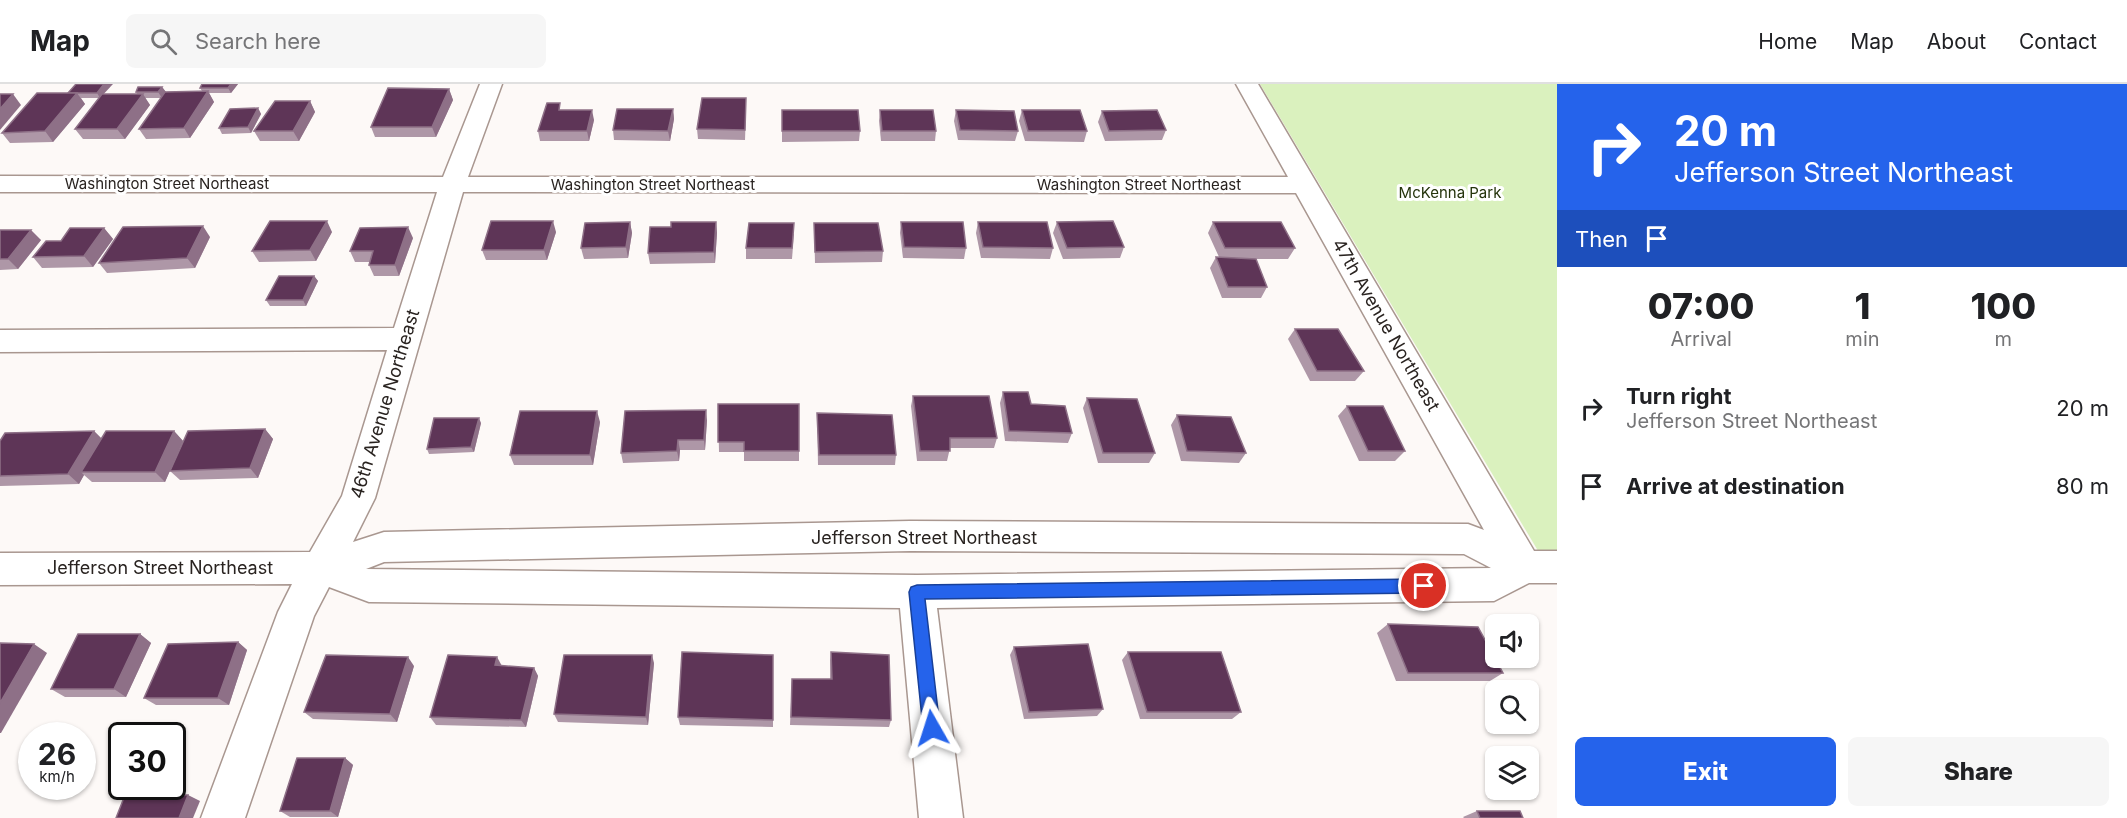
<!DOCTYPE html>
<html lang="en">
<head>
<meta charset="utf-8">
<style>
  :root { --surface:#fff; --page:#f6f6f6; --text:#202124; --muted:#757577; --line:#e0e0e0; --accent:#2563eb }
  body { margin:0; font-family:Inter,sans-serif; background:var(--page); color:var(--text); height:100vh; display:flex; flex-direction:column; font-size:22px; white-space:nowrap }
  * { box-sizing:border-box; margin:0 }
  p { font-size:20px; color:var(--muted) }
  .icon { flex:none; width:33px; height:33px; fill:none; stroke:currentColor; stroke-width:2; stroke-linecap:round; stroke-linejoin:round }
  .map { position:relative; flex:1; overflow:hidden }
  .panel { display:flex; flex-direction:column; background:var(--surface); width:570px }
  .panel>* { flex:none }
  .top-card { background:#2563eb; color:#fff; overflow:hidden }
  .buttons { position:absolute; left:1485px; top:530px; display:grid; gap:12px }
  .buttons a { display:grid; place-items:center; width:54px; height:54px; border-radius:9px; background:var(--surface); box-shadow:0 2px 4px #0004; font-size:30px }
  .speed { position:absolute; left:18px; top:638px; display:flex; gap:12px; font-size:30px; font-weight:700; text-align:center }
  .speed>* { display:grid; place-content:center; width:78px; height:78px; border-radius:50%; background:var(--surface); box-shadow:0 2px 4px #0004; line-height:1 }
  .speed small { font-size:15px; font-weight:400 }
  .speed .limit { border:3px solid #111; border-radius:9px; background:#fff; color:#111 }
  .pin { position:absolute; display:grid; place-items:center; width:51px; height:51px; color:#fff; margin:-26px; border:3px solid #fff; border-radius:50%; box-shadow:0 2px 6px #0007 }
  .me { position:absolute; width:66px; margin:-33px; rotate:354deg; stroke-linejoin:round; filter:drop-shadow(0 0 4px #0008) }
  .turn { display:flex; align-items:center; gap:21px; height:126px; padding:0 18px; font-size:27px }
  .turn .icon { width:78px; height:78px; stroke-width:2.5 }
  .turn b { display:block; font-size:42px; line-height:51px }
  .then { display:flex; align-items:center; height:57px; padding:0 18px; background:#0003; gap:12px; font-size:22px }
  .eta { display:flex; justify-content:space-evenly; align-items:center; height:102px; text-align:center }
  .eta b { font-size:36px; font-weight:800; line-height:42px }
  .action { display:flex; gap:12px; margin-top:auto; padding:12px 18px }
  .action a { flex:1; height:69px; border-radius:9px; background:var(--accent); color:#fff; font-size:24px; font-weight:800; line-height:69px; text-align:center }
  .action a+a { background:var(--page); color:var(--text) }
  ul { padding:0; list-style:none }
  li { display:flex; align-items:center; gap:18px; height:78px; padding:0 18px }
  li div { flex:1 }
  li b { display:block; font-size:22px }
  li em { font-style:normal }
  header { display:flex; align-items:center; gap:36px; box-sizing:border-box; height:84px; padding:0 30px; background:var(--surface); border-bottom:2px solid var(--line) }
  header strong { font-size:28px }
  nav { display:flex; gap:33px; margin-inline-start:auto; font-size:21px }
  .search { width:420px; height:54px; background:var(--page); display:flex; align-items:center; gap:15px; box-sizing:border-box; padding:0 21px; border-radius:9px; color:var(--muted); font-size:22px }
  main { display:flex; flex:1; min-height:0 }
  .map>svg:first-child { display:block }
  .green { fill:#daf1be }
  .lines { fill:none; stroke-linecap:round; stroke-linejoin:round }
  .minor-casing { stroke:#a99790; stroke-width:3 }
  .minor { fill:#fff; fill-rule:evenodd }
  .wall { fill:#ae97a7 }
  .shaded-wall { fill:#8e7087 }
  .building { fill:#5e3557; stroke:#8e7087; stroke-width:1.5 }
  .route { fill:#2563eb; stroke:#184099; stroke-width:1.5 }
  .labels { text-anchor:middle; stroke-width:6; stroke-linejoin:round; paint-order:stroke }
  .far-street-label { font-size:15px; fill:#292320; stroke:#fff }
  .far-park-label { font-size:15px; fill:#24330b; stroke:#fff }
  .street-label { font-size:18px; fill:#292320; stroke:#fff }
</style>
</head>
<body>
<header>
<strong>Map</strong>
<div class="search"><svg class="icon" aria-label="search" viewBox="0 0 24 24"><circle cx="10" cy="10" r="6"/><path d="M15 15l6 6"/></svg>Search here</div>
<nav><a>Home</a><a>Map</a><a>About</a><a>Contact</a></nav>
</header>
<main>
<div class="map">
<svg width="1557" height="734" viewBox="0 0 1557 734">
  <rect width="100%" height="100%" fill="#fdf9f7"/>
  <path class="green" d="M1260 0H1557V492H1553Z"/>
  <g class="lines">
    <g class="minor-casing">
      <path id="minor" d="M480 0H502L468 93H1288L1236 0H1258L1534 467H1557V499H1529L1494 517 937 524 963 734H919L900 524 369 518 329 503 314 532 245 734H201L278 528 292 500 0 501V469L310 468 342 412 387 266 0 268V246L394 244 437 108H0V92L443 93ZM463 108 1296 109 1484 446 1468 440 910 437 384 448 353 458 375 414ZM910 467 1464 470 1491 484 917 491 366 485 384 478Z"/>
    </g>
    <use href="#minor" class="minor"/>
  </g>
  <g class="wall">
    <path d="M76 0 104 10H137L136 8 162 3 166 8 202 7 200 4 238 0 231 9H209L214 18 190 54 146 55 139 45 162 14H145L150 21 125 55H83L75 45 99 14H81L85 20 53 58 10 59 2 49 68 9Z"/>
    <path d="M449 5 453 16 436 53H375L371 43Z"/>
    <path d="M310 17 315 28 299 57H260L254 47Z"/>
    <path d="M258 24 261 30 251 49 222 50 219 44Z"/>
    <path d="M673 25 674 35 670 57 614 56 613 46Z"/>
    <path d="M746 25 745 56 698 55 697 45Z"/>
    <path d="M562 26 594 36 589 57H540L538 47Z"/>
    <path d="M782 26 860 47 859 57 782 58Z"/>
    <path d="M880 26 936 47 935 57H881L879 37Z"/>
    <path d="M956 26 1018 47 1015 57 958 56 954 37Z"/>
    <path d="M1022 26 1087 47 1084 58 1025 57 1019 37Z"/>
    <path d="M1102 27 1166 46 1162 56 1105 57 1098 38Z"/>
    <path d="M630 138 632 149 628 174 584 175 581 164Z"/>
    <path d="M716 138 717 149 715 179 650 180 648 169 671 143Z"/>
    <path d="M901 138 966 164 964 175 903 174 900 149Z"/>
    <path d="M978 138 1053 164 1050 175 981 174 976 149Z"/>
    <path d="M1057 138 1124 163 1120 174 1063 175 1053 149Z"/>
    <path d="M1213 138 1295 164 1288 175H1256L1267 203 1261 214H1222L1210 184 1216 173H1219L1208 149Z"/>
    <path d="M814 139 883 167 882 178 815 179Z"/>
    <path d="M104 144 113 155 93 183 42 184 33 173 61 157Z"/>
    <path d="M0 146 41 156 18 185 0 186Z"/>
    <path d="M332 148 316 177 259 178 252 167Z"/>
    <path d="M556 148 547 176H486L482 166Z"/>
    <path d="M794 150 792 175H746V164Z"/>
    <path d="M210 153 195 184 107 189 99 179Z"/>
    <path d="M413 154 399 192H374L369 181 370 178H355L350 167Z"/>
    <path d="M314 192 318 197 306 222H270L266 216Z"/>
    <path d="M1295 245 1364 287 1355 297H1310L1288 255Z"/>
    <path d="M1003 308 1031 320 1072 349 1068 359 1005 357 1000 319Z"/>
    <path d="M913 312 997 354 994 364H950L947 377H917L911 322Z"/>
    <path d="M1087 314 1155 369 1149 379H1098L1083 324Z"/>
    <path d="M718 320 799 367V377H744V368H719Z"/>
    <path d="M1347 322 1405 367 1395 377H1359L1338 332Z"/>
    <path d="M817 329 896 371 895 381H818Z"/>
    <path d="M1177 331 1246 369 1239 379 1181 377 1171 341Z"/>
    <path d="M707 336 705 366H680L679 377 623 379 621 369Z"/>
    <path d="M600 338 593 381H514L510 371Z"/>
    <path d="M481 339 474 368 429 370 427 365Z"/>
    <path d="M265 345 273 355 258 394 180 396 170 387Z"/>
    <path d="M94 347 101 354 174 347 183 357 165 398H92L84 391 79 400 0 402V357Z"/>
    <path d="M1388 540 1503 589 1490 597H1396L1377 549Z"/>
    <path d="M140 550 151 559 126 613H65L51 605Z"/>
    <path d="M238 558 247 566 229 621H156L144 614Z"/>
    <path d="M1014 563 1103 625 1097 632 1024 635 1010 571Z"/>
    <path d="M831 568 891 636 889 643 790 641 792 595H830V576Z"/>
    <path d="M1128 568 1241 628 1232 635H1140L1122 576Z"/>
    <path d="M773 571V643L680 641 678 633Z"/>
    <path d="M654 579 648 641 558 638 554 630Z"/>
    <path d="M414 582 397 638 313 635 304 628Z"/>
    <path d="M502 582 534 584 538 592 526 643 436 641 430 633Z"/>
    <path d="M345 674 353 681 338 733H290L280 727Z"/>
    <path d="M1477 727 1523 734H1464L1463 733Z"/>
  </g>
  <g class="shaded-wall">
    <path d="M104 0H113L100 14 97 9Z"/>
    <path d="M231 0H238L231 9 228 4Z"/>
    <path d="M162 3 166 8 162 14 158 8Z"/>
    <path d="M449 5 453 16 436 53 432 43Z"/>
    <path d="M208 7 214 18 190 54 184 44Z"/>
    <path d="M77 9 85 20 53 58 45 47Z"/>
    <path d="M13 10 21 21 0 46V25Z"/>
    <path d="M143 10 150 21 125 55 117 45Z"/>
    <path d="M310 17 315 28 299 57 293 47Z"/>
    <path d="M258 24 261 30 251 49 248 43Z"/>
    <path d="M673 25 674 35 670 57 668 47Z"/>
    <path d="M592 26 594 36 589 57 587 47Z"/>
    <path d="M327 137 332 148 316 177 310 166Z"/>
    <path d="M553 137 556 148 547 176 544 166Z"/>
    <path d="M630 138 632 149 628 174 626 163Z"/>
    <path d="M716 138 717 149 715 179 714 168Z"/>
    <path d="M203 142 210 153 195 184 187 174Z"/>
    <path d="M408 143 413 154 399 192 395 181Z"/>
    <path d="M104 144 113 155 93 183 84 172Z"/>
    <path d="M31 146 41 156 18 185 8 175Z"/>
    <path d="M314 192 318 197 306 222 303 216Z"/>
    <path d="M706 326 707 336 705 366 704 356Z"/>
    <path d="M597 327 600 338 593 381 590 371Z"/>
    <path d="M479 334 481 339 474 368 471 363Z"/>
    <path d="M265 345 273 355 258 394 250 384Z"/>
    <path d="M94 347 104 357 81 388 84 391 79 400 68 390Z"/>
    <path d="M174 347 183 357 165 398 155 388Z"/>
    <path d="M678 356 680 366 679 377 677 367Z"/>
    <path d="M140 550 151 559 126 613 114 605Z"/>
    <path d="M238 558 247 566 229 621 218 614Z"/>
    <path d="M34 560 47 569 1 649H0V619Z"/>
    <path d="M652 571 654 579 648 641 646 633Z"/>
    <path d="M408 573 414 582 397 638 390 630Z"/>
    <path d="M497 573 502 582 495 581Z"/>
    <path d="M534 584 538 592 526 643 521 636Z"/>
    <path d="M345 674 353 681 338 733 330 727Z"/>
    <path d="M188 711 200 717 193 734H179Z"/>
  </g>
  <g class="building">
    <path d="M76 0H104L97 9H68Z"/>
    <path d="M202 0H231L228 4H200Z"/>
    <path d="M138 3H162L158 8H136Z"/>
    <path d="M388 4 449 5 432 43H371Z"/>
    <path d="M208 7 184 44 139 45 165 8Z"/>
    <path d="M37 9H77L45 47 2 49Z"/>
    <path d="M0 10H13L0 25Z"/>
    <path d="M102 10H143L117 45H75Z"/>
    <path d="M702 14H746L745 46 697 45Z"/>
    <path d="M275 17H310L293 47H254Z"/>
    <path d="M547 19H560L559 26H592L587 47H538Z"/>
    <path d="M258 24 248 43 219 44 230 25Z"/>
    <path d="M617 25H673L668 47 613 46Z"/>
    <path d="M782 26H858L860 47H782Z"/>
    <path d="M880 26H933L936 47H882Z"/>
    <path d="M956 26 1014 27 1018 47 960 46Z"/>
    <path d="M1022 26H1080L1087 47H1028Z"/>
    <path d="M1157 26 1166 46 1109 47 1102 27Z"/>
    <path d="M270 137H327L310 166 252 167Z"/>
    <path d="M491 137H553L544 166H482Z"/>
    <path d="M1113 137 1124 163 1067 164 1057 138Z"/>
    <path d="M630 138 626 163 581 164 585 139Z"/>
    <path d="M671 138H716L714 168 648 169 650 143H671Z"/>
    <path d="M901 138H963L966 164 904 163Z"/>
    <path d="M978 138H1047L1053 164 983 163Z"/>
    <path d="M1213 138H1281L1295 164H1225Z"/>
    <path d="M749 139H794L792 164H746Z"/>
    <path d="M814 139H878L883 167 815 168Z"/>
    <path d="M203 142 187 174 99 179 123 143Z"/>
    <path d="M408 143 395 181H369L373 167H350L360 144Z"/>
    <path d="M70 144H104L84 172 33 173 46 157H61Z"/>
    <path d="M0 146H31L8 175H0Z"/>
    <path d="M1216 173 1256 175 1267 203H1228Z"/>
    <path d="M279 192H314L303 216H266Z"/>
    <path d="M1295 245H1338L1364 287H1317Z"/>
    <path d="M1003 308H1028L1031 320 1065 322 1072 349 1009 347Z"/>
    <path d="M913 312H989L997 354H950V367H920Z"/>
    <path d="M1087 314 1137 315 1155 369H1103Z"/>
    <path d="M718 320H799V367H744V358H718Z"/>
    <path d="M1347 322H1383L1405 367H1368Z"/>
    <path d="M706 326 704 356H678L677 367 621 369 625 327Z"/>
    <path d="M520 327H597L590 371H510Z"/>
    <path d="M817 329 892 331 896 371H819Z"/>
    <path d="M1177 331 1231 333 1246 369 1187 367Z"/>
    <path d="M434 334H479L471 363 427 365Z"/>
    <path d="M265 345 250 384 170 387 188 347Z"/>
    <path d="M94 347 68 390 0 392V357L5 349Z"/>
    <path d="M106 347H174L155 388H81Z"/>
    <path d="M1388 540 1478 543 1503 589H1408Z"/>
    <path d="M78 550H140L114 605H51Z"/>
    <path d="M238 558 218 614H144L168 560Z"/>
    <path d="M0 559 34 560 0 619Z"/>
    <path d="M1088 560 1103 625 1029 628 1014 563Z"/>
    <path d="M682 568 773 571V636L678 633Z"/>
    <path d="M831 568 889 571 891 636 791 633 792 595H832Z"/>
    <path d="M1128 568H1221L1241 628H1147Z"/>
    <path d="M326 571 408 573 390 630 304 628Z"/>
    <path d="M448 571 497 573 495 581 534 584 521 636 430 633Z"/>
    <path d="M564 571H652L646 633 554 630Z"/>
    <path d="M297 674H345L330 727H280Z"/>
    <path d="M125 711H188L179 734H116Z"/>
    <path d="M1477 727H1520L1523 734H1480Z"/>
  </g>
  <path class="route" d="M1424 495 1430 497 1432 502 1430 507 1424 509 925 515 940 644 937 650 932 652 926 650 923 644 909 508 911 503 917 501Z"/>
  <g class="labels">
    <g class="far-street-label">
      <text x="167" y="105">Washington Street Northeast</text>
      <text x="653" y="106">Washington Street Northeast</text>
      <text x="1139" y="106">Washington Street Northeast</text>
    </g>
    <g class="far-park-label">
      <text x="1450" y="114">McKenna Park</text>
    </g>
    <g class="street-label">
      <text transform="translate(1386 241) rotate(60)" y="6">47th Avenue Northeast</text>
      <text transform="translate(385 320) rotate(-73)" y="6">46th Avenue Northeast</text>
      <text x="924" y="460">Jefferson Street Northeast</text>
      <text x="160" y="490">Jefferson Street Northeast</text>
    </g>
  </g>
</svg>
<div class="buttons">
<a><svg class="icon" aria-label="sound" viewBox="0 0 24 24"><path d="M4 9h4l5-4v14l-5-4H4zM17 9q2 3 0 6"/></svg></a>
<a><svg class="icon" aria-label="search" viewBox="0 0 24 24"><circle cx="10" cy="10" r="6"/><path d="M15 15l6 6"/></svg></a>
<a><svg class="icon" aria-label="layers" viewBox="0 0 24 24"><path d="M12 4l9 5-9 5-9-5zM3 14l9 5 9-5"/></svg></a>
</div>
<div class="speed"><div>26<small>km/h</small></div><div class="limit">30</div></div>
<div class="pin" style="left:1424px;top:502px;background:#d93025"><svg class="icon" aria-label="arrive" viewBox="0 0 24 24"><path d="M6 21V4h12l-3 4 3 4H6"/></svg></div>
<svg class="me" style="left:932px;top:644px" viewBox="-20 -20 40 40"><path d="M0-17L14 15 0 8-14 15z" fill="#2563eb" stroke="#fff" stroke-width="4"/></svg>
</div>
<section class="panel">
<div class="top-card">
<div class="turn"><svg class="icon" aria-label="right" viewBox="0 0 24 24"><path d="M7 20v-9h11M14 6l5 5-5 5"/></svg><div><b>20 m</b>Jefferson Street Northeast</div></div>
<div class="then">Then<svg class="icon" aria-label="arrive" viewBox="0 0 24 24"><path d="M6 21V4h12l-3 4 3 4H6"/></svg></div>
</div>
<div class="eta">
<div><b>07:00</b><p>Arrival</p></div>
<div><b>1</b><p>min</p></div>
<div><b>100</b><p>m</p></div>
</div>
<ul>
<li><svg class="icon" aria-label="right" viewBox="0 0 24 24"><path d="M7 20v-9h11M14 6l5 5-5 5"/></svg><div><b>Turn right</b><p>Jefferson Street Northeast</p></div><em>20 m</em></li>
<li><svg class="icon" aria-label="arrive" viewBox="0 0 24 24"><path d="M6 21V4h12l-3 4 3 4H6"/></svg><div><b>Arrive at destination</b></div><em>80 m</em></li>
</ul>
<div class="action"><a>Exit</a><a>Share</a></div>
</section>
</main>
</body>
</html>
